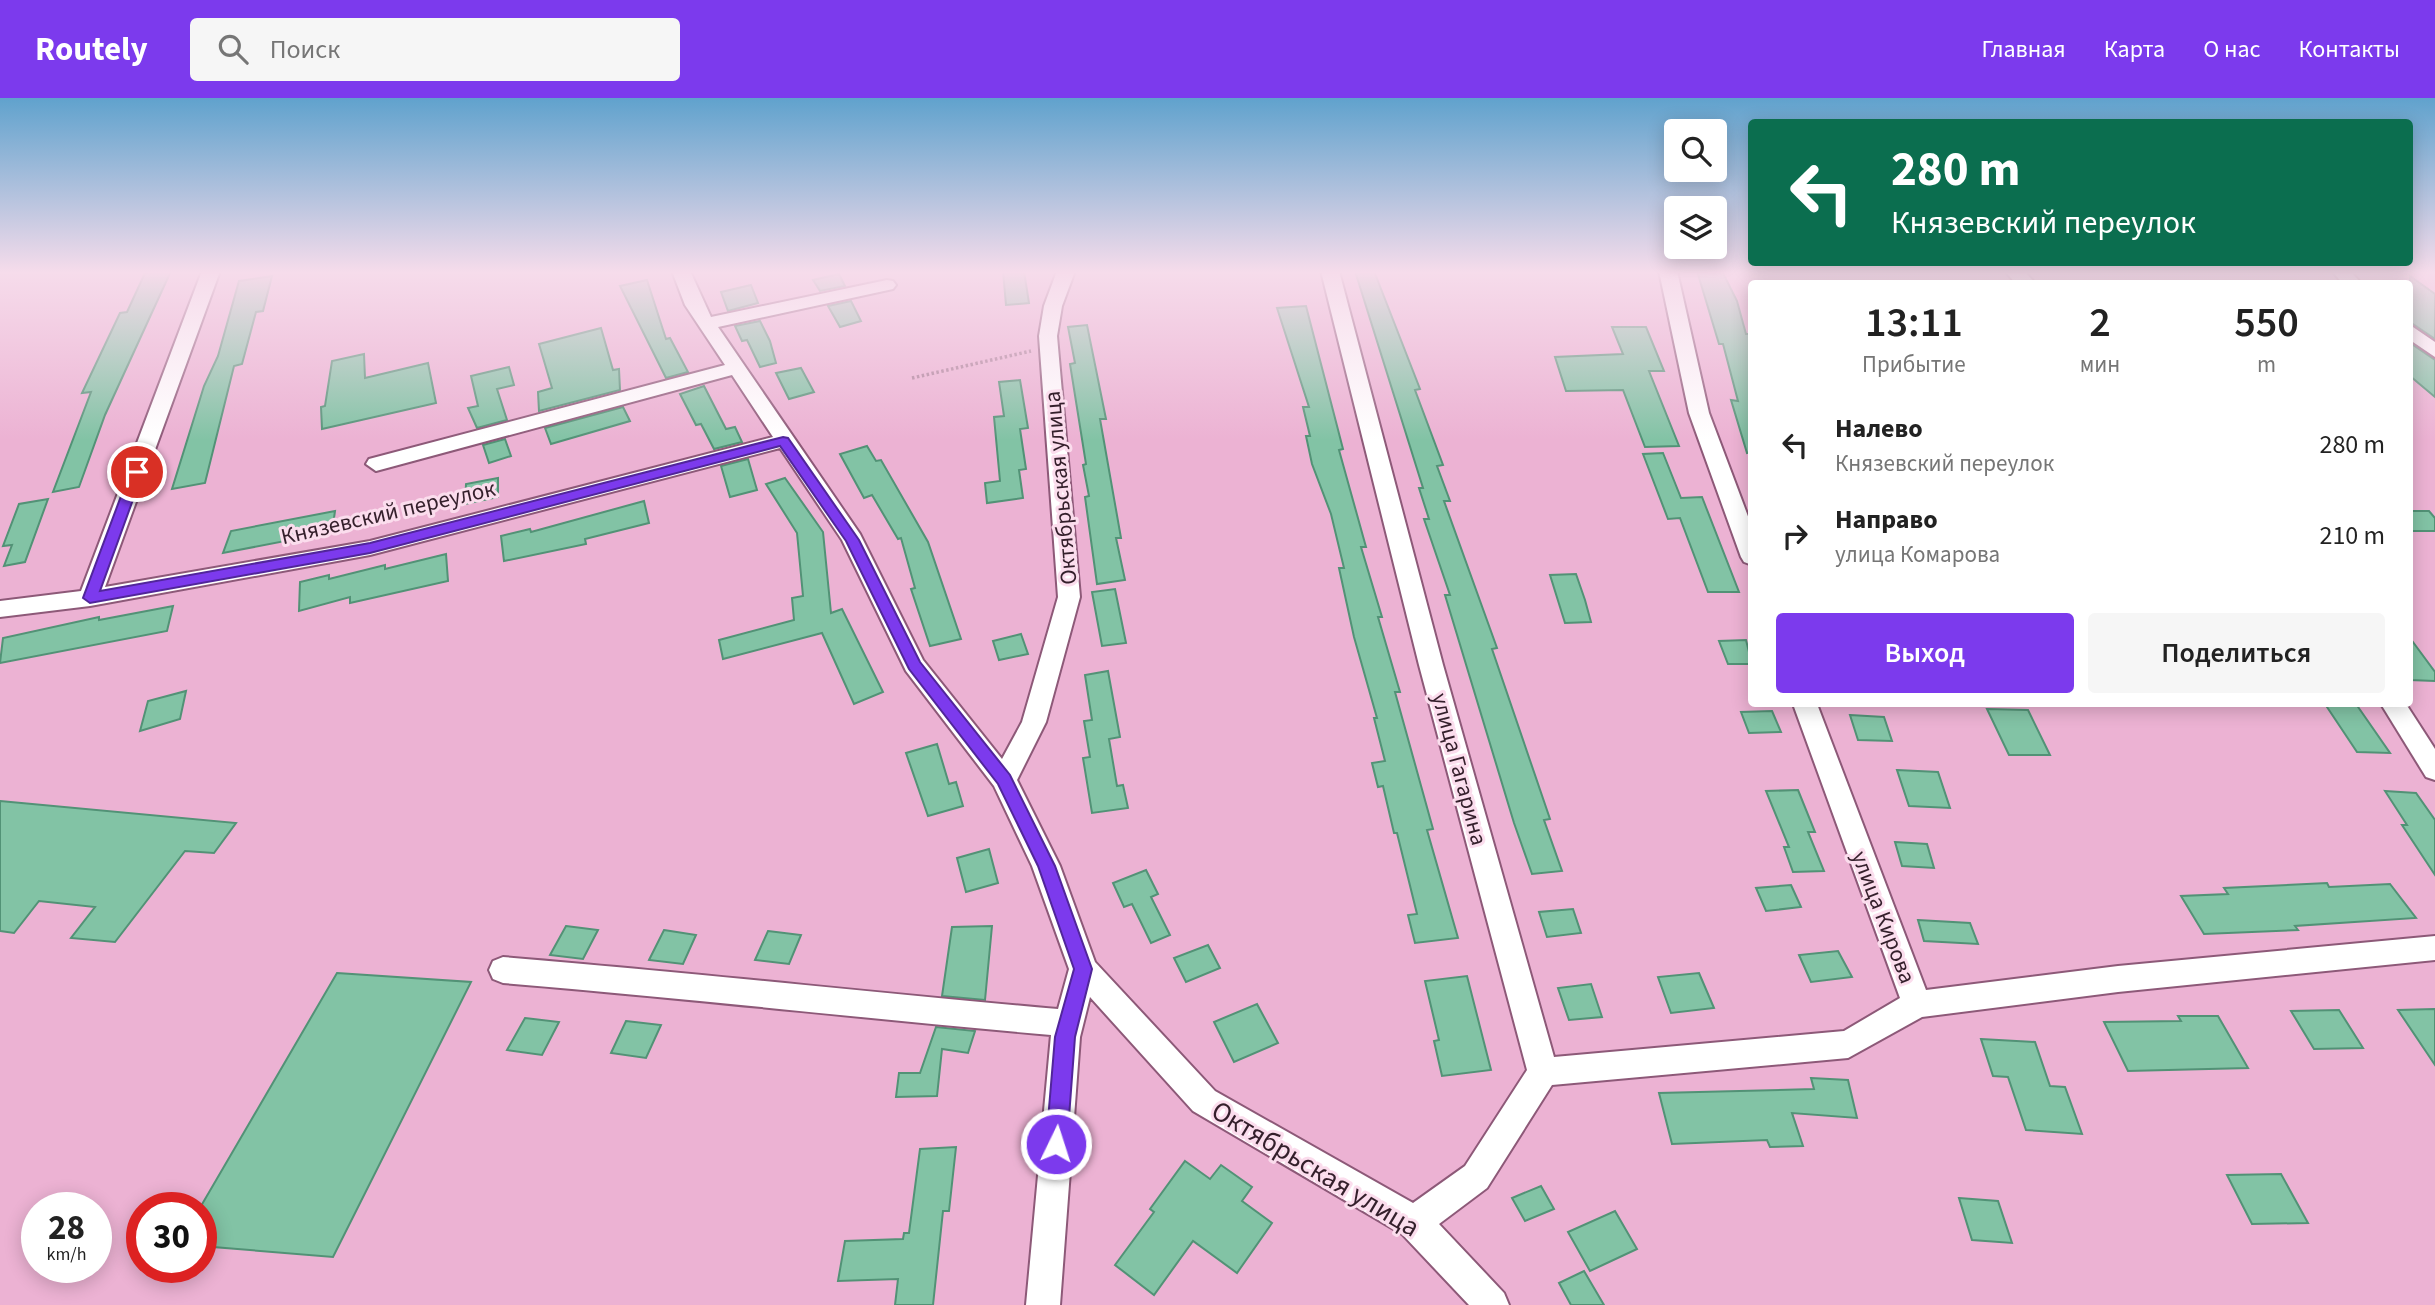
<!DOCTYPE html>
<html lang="ru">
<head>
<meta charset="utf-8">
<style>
  :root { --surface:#fff; --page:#f6f6f6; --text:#222; --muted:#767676; --accent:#7c3aed }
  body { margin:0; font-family:"Source Sans 3",sans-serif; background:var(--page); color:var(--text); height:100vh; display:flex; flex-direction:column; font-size:26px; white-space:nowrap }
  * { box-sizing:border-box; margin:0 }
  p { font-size:23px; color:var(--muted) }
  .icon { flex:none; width:38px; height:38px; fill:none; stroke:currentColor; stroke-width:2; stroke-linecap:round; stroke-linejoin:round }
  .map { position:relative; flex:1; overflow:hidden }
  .sheet { position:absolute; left:1748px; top:182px; width:665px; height:427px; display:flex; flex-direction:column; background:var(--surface); border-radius:7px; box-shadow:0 4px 18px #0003 }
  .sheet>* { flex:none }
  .banner { position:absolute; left:1748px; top:21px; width:665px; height:147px; border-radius:7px; box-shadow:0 4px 18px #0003; background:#0b6e4f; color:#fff; overflow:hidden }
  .fabs { position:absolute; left:1664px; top:21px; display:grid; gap:14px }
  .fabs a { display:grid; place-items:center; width:63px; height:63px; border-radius:7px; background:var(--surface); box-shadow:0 4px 18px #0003; font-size:35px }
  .speed { position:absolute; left:21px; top:1094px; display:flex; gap:14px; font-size:35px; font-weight:700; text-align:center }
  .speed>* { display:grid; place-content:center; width:91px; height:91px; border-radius:50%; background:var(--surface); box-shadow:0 4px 18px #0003; line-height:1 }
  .speed small { font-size:18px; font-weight:400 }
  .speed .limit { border:10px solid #d22; background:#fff; color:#111 }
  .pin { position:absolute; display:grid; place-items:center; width:60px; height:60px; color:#fff; margin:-30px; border:4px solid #fff; border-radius:50%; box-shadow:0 2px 7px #0007 }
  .me { position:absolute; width:77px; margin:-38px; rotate:4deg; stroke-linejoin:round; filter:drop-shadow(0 0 5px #0008) }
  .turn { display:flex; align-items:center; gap:24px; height:147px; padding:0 28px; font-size:32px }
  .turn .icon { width:91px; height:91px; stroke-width:2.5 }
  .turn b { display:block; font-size:49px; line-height:60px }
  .eta { display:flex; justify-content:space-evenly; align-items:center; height:119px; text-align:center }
  .eta b { font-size:42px; font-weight:600; line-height:49px }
  .action { display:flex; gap:14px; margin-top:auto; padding:14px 28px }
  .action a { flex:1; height:80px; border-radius:7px; background:var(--accent); color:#fff; font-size:28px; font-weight:600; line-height:80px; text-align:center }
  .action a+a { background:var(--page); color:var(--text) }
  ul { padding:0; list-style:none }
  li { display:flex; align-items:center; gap:21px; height:91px; padding:0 28px }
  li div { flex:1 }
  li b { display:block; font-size:26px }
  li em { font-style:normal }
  header { display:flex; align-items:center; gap:42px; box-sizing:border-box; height:98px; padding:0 35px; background:var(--accent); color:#fff }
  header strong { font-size:33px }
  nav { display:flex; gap:38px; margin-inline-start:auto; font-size:24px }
  .search { width:490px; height:63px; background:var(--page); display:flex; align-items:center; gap:18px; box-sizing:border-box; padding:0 24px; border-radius:7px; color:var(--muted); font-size:26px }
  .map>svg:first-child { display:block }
  .building { fill:#82c3a5; stroke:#529276; stroke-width:2 }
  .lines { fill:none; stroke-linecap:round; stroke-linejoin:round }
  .minor-casing { stroke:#8d5978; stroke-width:4 }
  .path { stroke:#a87c95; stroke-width:3.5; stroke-dasharray:2.5 2.5; stroke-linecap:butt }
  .minor { fill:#fff; fill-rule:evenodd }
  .route { fill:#7c3aed; stroke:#51269a; stroke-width:2 }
  .labels { text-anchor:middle; stroke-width:6; stroke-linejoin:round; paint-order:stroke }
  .street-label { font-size:23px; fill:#341f2b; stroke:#fbdded }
  .near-street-label { font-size:28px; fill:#341f2b; stroke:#fbdded }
</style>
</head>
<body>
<header>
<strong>Routely</strong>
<div class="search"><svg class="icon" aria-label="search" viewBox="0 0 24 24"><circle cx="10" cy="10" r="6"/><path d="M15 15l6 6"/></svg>Поиск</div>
<nav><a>Главная</a><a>Карта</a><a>О нас</a><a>Контакты</a></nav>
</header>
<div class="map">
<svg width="2435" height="1207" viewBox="0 0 2435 1207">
  <rect width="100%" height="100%" fill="#ecb2d3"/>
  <g class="building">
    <path d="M171 173 105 317 79 389 53 394 91 294 82 295 120 215 127 214 145 175Z"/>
    <path d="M1003 173H1024L1029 205 1006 207Z"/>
    <path d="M1355 173H1374L1420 291 1415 292 1443 367 1437 368 1450 403H1444L1497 550 1492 551 1550 721 1544 722 1562 773 1532 776 1514 725 1445 497H1450L1424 421H1429L1419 390H1423Z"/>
    <path d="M1697 173H1722L1737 203 1746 236H1750L1752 354 1747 355 1731 302 1738 303 1723 246H1719Z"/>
    <path d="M839 176 845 188 820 193 813 182Z"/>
    <path d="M272 178 263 213 256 214 242 266 234 268 205 385 172 391 204 288 218 258 239 183Z"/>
    <path d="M2410 178 2435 196V241L2410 224Z"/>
    <path d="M647 182 666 241 670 240 688 274 666 280 620 188Z"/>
    <path d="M751 187 758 205 728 213 721 194Z"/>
    <path d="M851 203 861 223 840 229 828 208Z"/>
    <path d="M1306 208 1343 351 1339 352 1366 449H1361L1382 519H1378L1400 594H1395L1433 731 1427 732 1458 840 1415 845 1408 817 1417 816 1397 735H1394L1383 688 1378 689 1372 665 1385 663 1374 620H1377L1354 539 1339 470H1344L1331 416 1312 366 1306 338H1310L1303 309H1309L1277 210Z"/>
    <path d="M760 223 770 243 776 265 760 269 747 242 742 243 735 228Z"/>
    <path d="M1087 227 1106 321H1100L1121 440H1116L1125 482 1097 486 1085 399 1089 398 1083 367 1086 366 1070 266 1075 265 1068 229Z"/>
    <path d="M1612 229H1646L1664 273H1649L1679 348 1645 349 1623 292 1566 293 1555 259 1623 256Z"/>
    <path d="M601 230 613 272 619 271 620 292 539 313 538 294 552 290 539 246Z"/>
    <path d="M2410 245 2435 262V299L2410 278Z"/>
    <path d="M364 256 365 280 428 265 436 305 322 331 321 309 325 308 332 263Z"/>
    <path d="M509 269 514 287 497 291 507 322 477 330 468 310 478 308 471 278Z"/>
    <path d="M801 270 814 294 789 301 776 275Z"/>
    <path d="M1020 282 1028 330 1020 331 1026 371 1019 372 1023 400 987 405 985 385 1000 383 994 319 1004 318 999 284Z"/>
    <path d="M704 288 726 331 735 329 742 344 714 351 701 326 696 327 680 296Z"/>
    <path d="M623 309 630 323 551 346 545 330Z"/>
    <path d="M505 341 511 358 489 365 483 347Z"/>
    <path d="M867 348 876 363 881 362 928 444 961 541 930 548 911 491 915 490 901 440 898 441 872 397 864 400 840 356Z"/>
    <path d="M1663 355 1681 400 1702 399 1739 494H1708L1680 420 1668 421 1643 356Z"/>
    <path d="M748 361 757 392 730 399 721 368Z"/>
    <path d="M498 380V399L465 406 466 386Z"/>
    <path d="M785 380 823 434 831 515 842 511 883 594 854 606 822 535 723 561 719 542 794 522 792 500 803 498 797 435 766 386Z"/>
    <path d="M48 401 25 464 4 468 12 447 3 448 19 406Z"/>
    <path d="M644 403 649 425 585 441 586 446 504 463 501 438 530 431 531 434Z"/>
    <path d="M335 413 332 434 223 455 231 433Z"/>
    <path d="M2410 413H2429L2435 420V433H2410Z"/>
    <path d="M446 456 448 483 350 505V499L299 513 300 484 329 477V481L385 467V471Z"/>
    <path d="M1576 476 1585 502 1591 524 1565 525 1550 477Z"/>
    <path d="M1115 491 1126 545 1102 548 1092 494Z"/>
    <path d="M173 508 167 533 0 565 3 540 99 519V522Z"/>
    <path d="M1021 536 1028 556 999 562 993 543Z"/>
    <path d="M2410 540 2435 574V583L2410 582Z"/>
    <path d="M1746 542 1752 566H1728L1719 543Z"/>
    <path d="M1108 573 1120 639 1109 641 1117 688 1123 687 1128 710 1092 715 1083 660 1090 659 1084 623 1092 622 1085 577Z"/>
    <path d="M186 593 180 621 140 633 148 603Z"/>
    <path d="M2325 606H2356L2390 655 2357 654Z"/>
    <path d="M1987 611 2028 612 2050 657H2009Z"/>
    <path d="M1772 613 1781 634 1749 635 1741 614Z"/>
    <path d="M1850 617 1884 619 1892 643 1858 642Z"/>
    <path d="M937 646 949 686 956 684 963 708 928 718 906 655Z"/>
    <path d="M1897 672 1938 674 1950 710 1909 708Z"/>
    <path d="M1798 692 1815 734H1808L1824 773 1793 774 1784 749H1789L1766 693Z"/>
    <path d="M2385 693 2416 695 2435 722V777L2402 727H2407Z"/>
    <path d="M0 703 236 725 214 755 185 753 115 844 71 840 95 809 39 803 14 835 0 833Z"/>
    <path d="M1895 744 1927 746 1934 770 1902 768Z"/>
    <path d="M989 751 998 785 966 794 957 760Z"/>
    <path d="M1146 772 1158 796 1151 799 1170 837 1151 845 1132 806 1124 809 1113 785Z"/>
    <path d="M2327 785 2329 789 2390 786 2416 820 2295 828 2298 832 2204 836 2181 798 2228 796 2224 790Z"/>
    <path d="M1791 787 1801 809 1766 813 1756 790Z"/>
    <path d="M1573 811 1581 835 1547 839 1539 814Z"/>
    <path d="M1918 822 1970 825 1978 846 1924 843Z"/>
    <path d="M566 828 598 832 583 861 550 857Z"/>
    <path d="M992 828 985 902 942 898 952 829Z"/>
    <path d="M664 832 696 837 683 866 649 862Z"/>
    <path d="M768 833 801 837 789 866 755 862Z"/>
    <path d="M1208 847 1220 870 1186 884 1174 860Z"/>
    <path d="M1838 853 1852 879 1811 884 1799 857Z"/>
    <path d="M337 875 471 884 333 1159 201 1148V1108Z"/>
    <path d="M1699 875 1714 910 1671 915 1658 879Z"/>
    <path d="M1467 878 1491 972 1442 978 1434 943 1439 942 1425 883Z"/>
    <path d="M1591 886 1602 919 1569 922 1558 890Z"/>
    <path d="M1257 906 1278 945 1234 964 1214 924Z"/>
    <path d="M2435 911V967L2398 912Z"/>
    <path d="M2339 912 2363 950 2314 951 2291 913Z"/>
    <path d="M2178 918H2218L2248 970 2128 973 2104 924 2181 923Z"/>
    <path d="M525 920 559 924 542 957 507 952Z"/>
    <path d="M626 923 661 927 646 960 611 955Z"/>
    <path d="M936 929 975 933 968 955 942 951 937 998 896 999 899 975H920Z"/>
    <path d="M1981 941 2035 944 2050 988 2065 989 2082 1036 2026 1032 2008 979 1993 978Z"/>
    <path d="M1811 980 1848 982 1857 1020 1792 1015 1803 1048 1770 1049 1767 1042 1672 1046 1659 995 1814 991Z"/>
    <path d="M956 1049 949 1113H943L933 1207H895L898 1181 838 1183 845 1143 903 1141 904 1135H909L920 1051Z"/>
    <path d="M1185 1063 1210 1081 1221 1067 1252 1089 1242 1103 1272 1125 1237 1175 1193 1143 1154 1197 1115 1167 1154 1114 1150 1111Z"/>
    <path d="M2281 1076 2308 1125 2252 1126 2227 1077Z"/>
    <path d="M1541 1088 1554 1111 1525 1123 1512 1100Z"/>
    <path d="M1959 1100 1998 1103 2012 1145 1972 1142Z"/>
    <path d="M1615 1113 1637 1151 1590 1173 1568 1134Z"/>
    <path d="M1584 1173 1604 1207H1571L1559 1185Z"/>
  </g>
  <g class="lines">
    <g class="minor-casing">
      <g id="minor">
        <path d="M202 173H220L105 489 370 443 773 339 732 277 376 373 366 366 369 361 725 267 685 207 672 173H690L711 219 887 182 893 183 896 187 893 191 718 229 860 436 923 562 1002 661 1022 624 1058 499 1039 238 1044 208 1057 173H1075L1062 208 1057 238 1080 499 1046 624 1017 682 1060 768 1095 864 1215 993 1413 1105 1465 1068 1527 972 1419 567 1321 173H1339L1443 567 1554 959 1844 933 1900 900 1793 606H1817L1926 892 2118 868 2435 838V862L2118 894 1922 919 1848 960 1552 987 1487 1090 1439 1126 1504 1195 1509 1207H1469L1402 1136 1193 1013 1090 899 1080 939 1060 1207H1026L1051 937C868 921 686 900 503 885L493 881 489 872 493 863 503 859C688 874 873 895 1058 911L1069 871 1032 768 994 688 906 573 842 442 780 350 370 457 90 508 0 519V503L81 493Z"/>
        <path d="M1659 173H1677L1709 315 1752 429V467L1744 464 1741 459 1689 315Z"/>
        <path d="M2005 173H2024L2036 186H2016Z"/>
        <path d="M2332 173H2350L2362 186H2343Z"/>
        <path d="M2410 227 2435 244V259L2410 242Z"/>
        <path d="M2381 606H2406L2435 651V682L2426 679Z"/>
      </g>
    </g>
    <path class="path" d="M912 280 1031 253"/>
    <use href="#minor" class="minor"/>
  </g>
  <linearGradient id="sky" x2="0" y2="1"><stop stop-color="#60a2cd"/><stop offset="0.51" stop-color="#f6dceb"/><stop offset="1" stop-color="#f6dceb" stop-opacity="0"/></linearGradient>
  <rect width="2435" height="342" fill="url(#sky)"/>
  <path class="route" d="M783 339 788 340 859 442 920 564 1010 677 1055 768 1092 871 1075 939 1067 1046 1064 1053 1056 1056 1049 1053 1046 1046 1055 939 1074 871 1038 768 998 686 909 571 846 443 780 348 370 455 90 505 83 500 130 374 137 370 143 374 100 493 370 445Z"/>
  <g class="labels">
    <g class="street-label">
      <text transform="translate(1060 390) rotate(-95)" y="8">Октябрьская улица</text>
      <text transform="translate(388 414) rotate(-13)" y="8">Князевский переулок</text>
      <text transform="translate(1460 671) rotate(75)" y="8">улица Гагарина</text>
      <text transform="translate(1884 819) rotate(69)" y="8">улица Кирова</text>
    </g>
    <g class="near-street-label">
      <text transform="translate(1316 1070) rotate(31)" y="10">Октябрьская улица</text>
    </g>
  </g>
</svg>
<div class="fabs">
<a><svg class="icon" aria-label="search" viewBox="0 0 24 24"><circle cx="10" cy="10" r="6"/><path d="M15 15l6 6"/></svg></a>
<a><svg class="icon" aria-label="layers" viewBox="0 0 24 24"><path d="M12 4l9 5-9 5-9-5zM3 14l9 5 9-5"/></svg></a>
</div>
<div class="speed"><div>28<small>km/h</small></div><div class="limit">30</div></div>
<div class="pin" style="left:137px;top:374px;background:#d93025"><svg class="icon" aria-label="arrive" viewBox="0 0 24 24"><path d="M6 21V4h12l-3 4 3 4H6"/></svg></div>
<svg class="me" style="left:1056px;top:1046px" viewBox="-20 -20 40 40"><circle r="17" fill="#7c3aed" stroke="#fff" stroke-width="3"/><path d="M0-11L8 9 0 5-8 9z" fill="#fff"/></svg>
<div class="banner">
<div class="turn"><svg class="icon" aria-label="left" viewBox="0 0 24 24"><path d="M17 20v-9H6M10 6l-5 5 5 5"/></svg><div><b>280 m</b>Князевский переулок</div></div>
</div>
<section class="sheet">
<div class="eta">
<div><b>13:11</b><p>Прибытие</p></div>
<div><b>2</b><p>мин</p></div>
<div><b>550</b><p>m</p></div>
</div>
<ul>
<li><svg class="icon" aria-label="left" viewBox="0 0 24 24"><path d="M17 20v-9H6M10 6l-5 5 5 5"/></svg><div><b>Налево</b><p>Князевский переулок</p></div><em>280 m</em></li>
<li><svg class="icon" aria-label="right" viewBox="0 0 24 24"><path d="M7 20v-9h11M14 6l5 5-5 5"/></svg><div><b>Направо</b><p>улица Комарова</p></div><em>210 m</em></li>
</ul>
<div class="action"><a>Выход</a><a>Поделиться</a></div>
</section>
</div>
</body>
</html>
